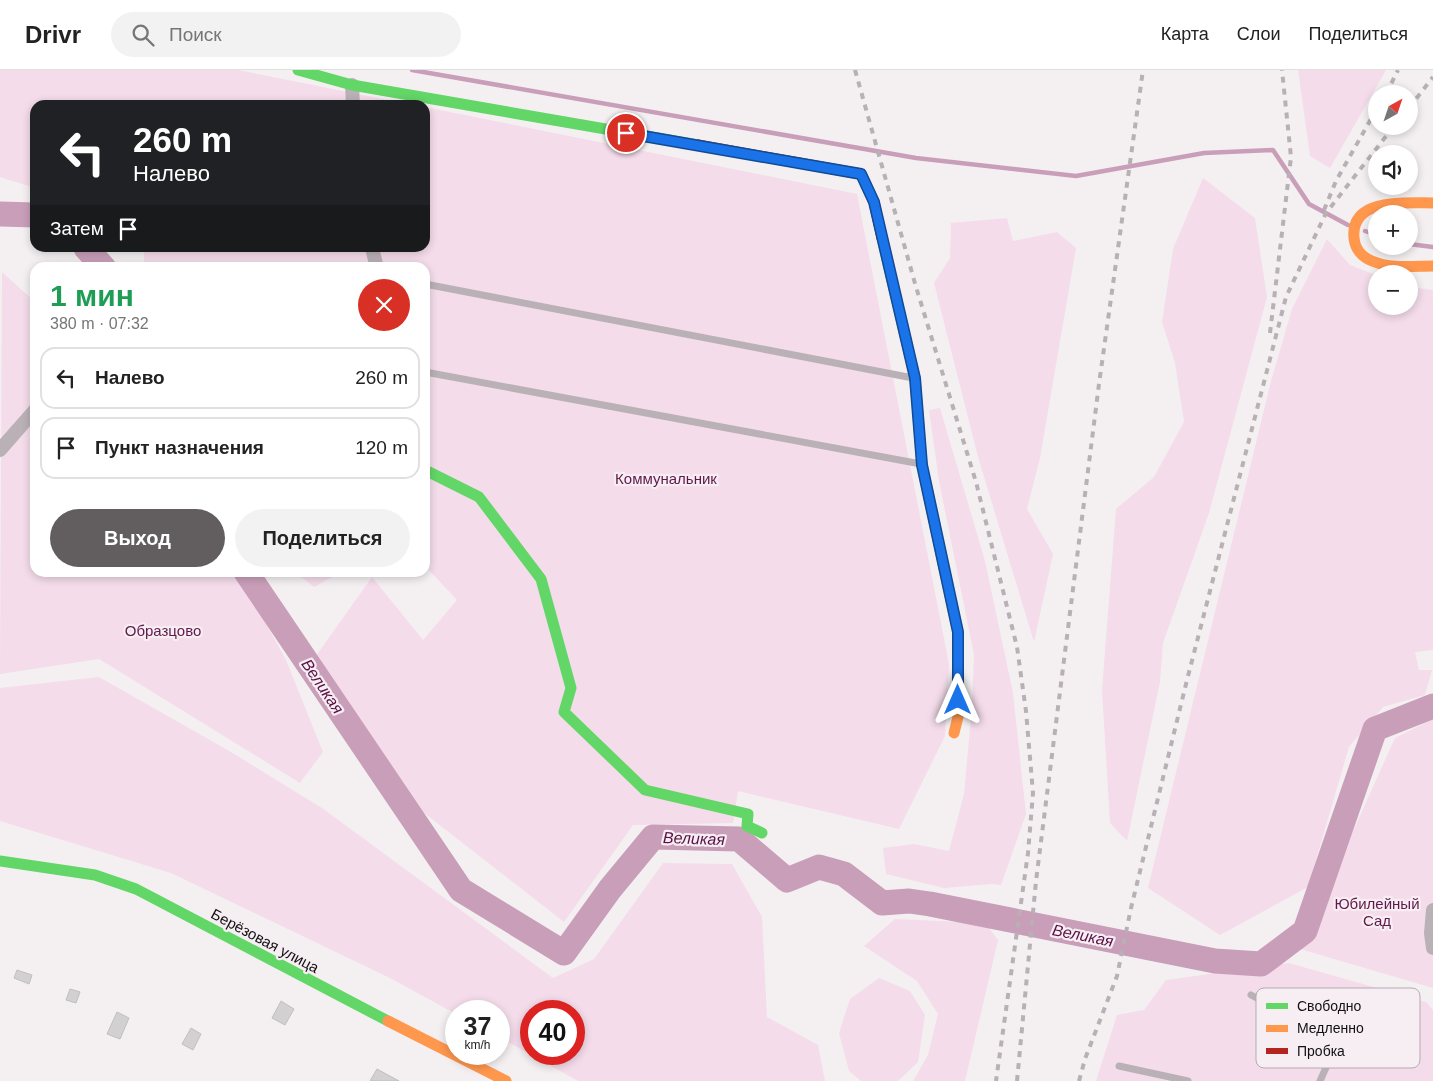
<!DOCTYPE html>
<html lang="ru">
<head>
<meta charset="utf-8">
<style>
  :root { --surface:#fff; --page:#f2f2f2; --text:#222; --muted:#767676; --line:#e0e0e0; --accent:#625e60 }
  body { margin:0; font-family:Arial,sans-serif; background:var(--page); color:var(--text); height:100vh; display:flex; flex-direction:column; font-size:19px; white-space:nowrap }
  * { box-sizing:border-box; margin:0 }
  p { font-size:16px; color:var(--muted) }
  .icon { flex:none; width:28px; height:28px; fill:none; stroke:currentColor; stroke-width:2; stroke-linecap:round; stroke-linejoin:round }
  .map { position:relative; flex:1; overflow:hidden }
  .panel { position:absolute; left:30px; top:192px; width:400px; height:315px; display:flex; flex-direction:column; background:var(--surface); border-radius:15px; box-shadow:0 2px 8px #0003 }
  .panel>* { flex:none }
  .top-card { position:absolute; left:30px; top:30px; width:400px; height:152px; border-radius:15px; box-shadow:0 2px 8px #0003; background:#202124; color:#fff; overflow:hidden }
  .needle { width:32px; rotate:40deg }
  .buttons { position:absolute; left:1368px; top:15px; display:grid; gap:10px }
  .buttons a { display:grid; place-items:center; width:50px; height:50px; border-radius:50%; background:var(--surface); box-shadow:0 2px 8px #0003; font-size:25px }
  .speed { position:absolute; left:445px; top:930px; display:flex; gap:10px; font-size:25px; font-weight:700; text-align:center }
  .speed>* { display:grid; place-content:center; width:65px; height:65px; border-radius:50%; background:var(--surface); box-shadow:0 2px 8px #0003; line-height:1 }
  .speed small { font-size:12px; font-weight:400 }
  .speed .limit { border:8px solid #d22; background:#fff; color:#111 }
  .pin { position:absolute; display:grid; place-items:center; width:42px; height:42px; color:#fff; margin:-21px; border:2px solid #fff; border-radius:50%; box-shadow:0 1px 5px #0007 }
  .me { position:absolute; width:55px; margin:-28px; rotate:0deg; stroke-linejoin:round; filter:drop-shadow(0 0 4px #0008) }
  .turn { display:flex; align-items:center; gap:18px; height:105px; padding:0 20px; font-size:22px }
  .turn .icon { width:65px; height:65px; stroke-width:2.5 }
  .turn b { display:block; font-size:35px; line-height:42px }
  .then { display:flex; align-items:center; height:48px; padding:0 20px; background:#0003; gap:10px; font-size:19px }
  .round { display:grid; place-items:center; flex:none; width:52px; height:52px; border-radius:26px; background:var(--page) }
  .head { display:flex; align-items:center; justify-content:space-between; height:85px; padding:0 20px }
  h1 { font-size:30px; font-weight:700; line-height:38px; color:#1e9e55 }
  .cta { display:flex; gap:10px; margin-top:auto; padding:10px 20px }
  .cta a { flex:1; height:58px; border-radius:30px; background:var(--accent); color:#fff; font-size:20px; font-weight:700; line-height:58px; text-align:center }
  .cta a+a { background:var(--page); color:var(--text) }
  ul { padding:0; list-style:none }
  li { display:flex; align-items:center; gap:15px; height:62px; margin:0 10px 8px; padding:0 10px; border:2px solid var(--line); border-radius:15px }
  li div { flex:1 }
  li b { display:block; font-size:19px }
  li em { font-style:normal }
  header { display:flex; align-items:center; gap:30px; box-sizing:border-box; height:70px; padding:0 25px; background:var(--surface); border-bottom:1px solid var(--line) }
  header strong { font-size:24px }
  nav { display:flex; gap:28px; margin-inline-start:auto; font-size:18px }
  .search { width:350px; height:45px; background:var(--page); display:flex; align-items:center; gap:12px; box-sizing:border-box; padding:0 18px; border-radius:28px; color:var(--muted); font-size:19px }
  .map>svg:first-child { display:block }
  .green { fill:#f4dcea; fill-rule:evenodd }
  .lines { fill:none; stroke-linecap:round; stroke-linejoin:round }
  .stream { stroke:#c99eb9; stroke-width:4.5 }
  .river { stroke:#c99eb9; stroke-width:25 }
  .building { fill:#d2d0d1; stroke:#c1bebf }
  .lane { stroke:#bab1b6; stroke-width:7 }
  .street { stroke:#bab1b6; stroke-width:14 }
  .fast { stroke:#63d668; stroke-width:11 }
  .slow { stroke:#ff974d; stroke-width:11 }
  .jam { stroke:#b3261e; stroke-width:11 }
  .rail { stroke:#b7b0b4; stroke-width:4; stroke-dasharray:6 6; stroke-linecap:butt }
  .route-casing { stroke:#114b97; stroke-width:12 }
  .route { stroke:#1a73e8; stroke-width:9 }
  .labels { text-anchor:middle; stroke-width:4.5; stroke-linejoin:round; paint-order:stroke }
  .park-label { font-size:15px; fill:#61194c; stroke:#f6eef3 }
  .street-label { font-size:15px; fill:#131012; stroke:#f6eef3 }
  .water-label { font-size:16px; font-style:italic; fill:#591045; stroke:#f6eef3 }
  .key { fill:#f6eef3; stroke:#b2abb0; stroke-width:1 }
  .key-label { font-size:14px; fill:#131012 }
</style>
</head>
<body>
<header>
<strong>Drivr</strong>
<div class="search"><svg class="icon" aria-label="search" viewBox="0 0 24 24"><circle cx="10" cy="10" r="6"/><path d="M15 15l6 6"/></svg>Поиск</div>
<nav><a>Карта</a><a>Слои</a><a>Поделиться</a></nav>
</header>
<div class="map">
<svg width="1433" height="1011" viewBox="0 0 1433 1011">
  <rect width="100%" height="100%" fill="#f4f0f2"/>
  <g class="green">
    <path d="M0 0H238L413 35H35V118L0 107Z"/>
    <path d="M1298 0H1386L1330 98 1310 86Z"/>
    <path d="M425 37 857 124 949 594 945 666 899 759 738 721 733 753 633 755 564 852 396 721 313 590 372 507 423 570 457 530 425 496V198H144V178H425Z"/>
    <path d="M1203 108 1255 148 1267 227 1209 443 1163 573 1160 612 1127 771 1110 753 1102 620 1116 439 1154 407 1184 352 1175 293 1162 252 1173 179Z"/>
    <path d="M1007 148 1013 171 1057 162 1076 178 1040 388 1027 439 1053 484 1034 572 978 387 934 213 950 188 951 153Z"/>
    <path d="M1327 169 1350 195 1376 205V236H1409V217L1433 220V580L1415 582 1419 600H1432L1425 625 1383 637 1349 677 1308 817 1220 865 1148 818 1271 311 1292 239Z"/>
    <path d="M2 202 35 232V502L238 503 286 590 323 682 300 713 99 589 0 604Z"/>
    <path d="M940 338 985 491 1013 623 1026 744 1001 815 992 814 944 818 886 804 883 778 914 774 949 781 964 724 972 636 974 585 939 411 929 340Z"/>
    <path d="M296 503H339L314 517Z"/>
    <path d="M99 607 231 682 322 738 553 908 594 889 663 793 732 794 762 847 767 947 818 975 825 1011H578L499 967V941H456V944L390 908 171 803 0 751V618ZM574 941V984H531V941Z"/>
    <path d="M1433 649V918L1300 879 1395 668Z"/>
    <path d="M895 849 985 853 998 870 965 1011H913L928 985 938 944 917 911 864 876Z"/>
    <path d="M1289 893 1426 932 1433 940V1011H1096L1117 945 1144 940 1166 910Z"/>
    <path d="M879 908 910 921 925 945 918 992 898 1011H861L849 1001 839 963 850 929Z"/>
  </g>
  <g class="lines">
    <g class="stream">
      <path d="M412 0 916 88 1076 106 1204 83 1273 80 1309 134 1348 155"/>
      <path d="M1365 161 1376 165"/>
      <path d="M1409 174 1433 177"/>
    </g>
    <g class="river">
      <path d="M0 144 35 145"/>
      <path d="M86 178 104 198"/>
      <path d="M246 502 461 820 564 883 610 819 653 767 739 769 787 810 819 797 844 804 882 833 909 831 930 834 1215 891 1261 894 1305 861 1375 659 1433 636"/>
    </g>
  </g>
  <g class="building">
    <path d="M17 900 32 905 29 914 14 908Z"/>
    <path d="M70 919 80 922 76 933 66 930Z"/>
    <path d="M281 931 294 939 285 955 272 948Z"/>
    <path d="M117 942 129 948 120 969 107 964Z"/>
    <path d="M191 958 201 964 193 980 182 974Z"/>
    <path d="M377 999 399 1011H370Z"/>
  </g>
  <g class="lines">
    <g class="lane">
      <path d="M425 214 913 308"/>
      <path d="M425 302 921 394"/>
      <path d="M1251 925 1334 969 1333 982 1320 1011"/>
      <path d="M1119 996 1188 1011"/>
    </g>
    <g class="street">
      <path d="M352 15 353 35"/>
      <path d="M372 178 377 198"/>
      <path d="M0 380 35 340"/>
      <path d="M1433 840 1431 863 1433 878"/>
    </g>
    <g class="fast">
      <path d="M298 0 352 15 698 75"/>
      <path d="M882 168 915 308 922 395 944 498"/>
      <path d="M425 400 479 427 541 509 571 618 564 642 645 720 748 744 747 756 762 763"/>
      <path d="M0 791 95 805 136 819 388 951"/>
    </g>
    <g class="slow">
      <path d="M1433 133C1407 133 1350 127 1354 168 1355 179 1362 187 1372 191 1391 199 1413 196 1433 196"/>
      <path d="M944 498 958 562V647L954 663"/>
      <path d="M388 951 506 1011"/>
    </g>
    <path class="jam" d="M698 75 861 104 874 132 882 168"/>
    <g class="rail">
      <path d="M855 0 916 217 976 412 1017 577 1026 641 1033 723 1028 783 996 1011"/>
      <path d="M1386 24 1398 0"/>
      <path d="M1409 38 1433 7"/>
      <path d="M1324 140 1336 111 1376 40"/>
      <path d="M1270 263 1291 87 1282 0"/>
      <path d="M1017 1011 1036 811 1099 314 1143 0"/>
      <path d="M1079 1011 1085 989 1117 906 1131 838 1187 610 1286 227 1326 143 1394 56"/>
    </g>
  </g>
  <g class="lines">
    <g class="route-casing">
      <path id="route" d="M626 63 861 104 874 132 915 308 922 395 958 562V630"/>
    </g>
    <use href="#route" class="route"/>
  </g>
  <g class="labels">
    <g class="park-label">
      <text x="666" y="414">Коммунальник</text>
      <text x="163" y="566">Образцово</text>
      <text x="1377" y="839">Юбилейный<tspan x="1377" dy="17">Сад</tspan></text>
    </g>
    <g class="street-label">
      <text transform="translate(265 871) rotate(28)" y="5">Берёзовая улица</text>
    </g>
    <g class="water-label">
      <text transform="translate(323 616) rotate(56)" y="6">Великая</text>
      <text transform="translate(694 768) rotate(2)" y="6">Великая</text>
      <text transform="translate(1083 865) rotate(11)" y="6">Великая</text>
    </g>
  </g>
  <rect x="1256" y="918" width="164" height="80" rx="8" class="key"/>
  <rect x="1266" y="933" width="22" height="6" fill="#63d668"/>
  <rect x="1266" y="955" width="22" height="7" fill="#ff974d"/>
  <rect x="1266" y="978" width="22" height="6" fill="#b3261e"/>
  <g class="key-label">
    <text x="1297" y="941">Свободно</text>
    <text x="1297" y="963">Медленно</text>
    <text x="1297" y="986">Пробка</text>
  </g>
</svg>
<div class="buttons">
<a><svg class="needle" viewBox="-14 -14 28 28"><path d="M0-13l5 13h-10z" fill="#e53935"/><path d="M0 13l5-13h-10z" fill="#767676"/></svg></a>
<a><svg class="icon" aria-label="sound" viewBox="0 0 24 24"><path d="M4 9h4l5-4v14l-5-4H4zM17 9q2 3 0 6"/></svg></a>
<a>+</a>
<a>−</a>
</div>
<div class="speed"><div>37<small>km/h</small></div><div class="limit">40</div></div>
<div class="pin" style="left:626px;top:63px;background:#d93025"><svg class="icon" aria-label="arrive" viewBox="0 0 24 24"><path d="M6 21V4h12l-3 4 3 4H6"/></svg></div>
<svg class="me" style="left:958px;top:630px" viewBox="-20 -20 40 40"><path d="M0-17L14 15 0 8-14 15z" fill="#1a73e8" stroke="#fff" stroke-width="4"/></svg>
<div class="top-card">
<div class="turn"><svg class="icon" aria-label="left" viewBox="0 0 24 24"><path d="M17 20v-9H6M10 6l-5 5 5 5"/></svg><div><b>260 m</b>Налево</div></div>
<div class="then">Затем<svg class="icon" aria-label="arrive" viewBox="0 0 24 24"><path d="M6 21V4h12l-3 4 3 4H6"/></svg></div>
</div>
<section class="panel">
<div class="head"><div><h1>1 мин</h1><p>380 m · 07:32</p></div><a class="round" style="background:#d93025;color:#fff"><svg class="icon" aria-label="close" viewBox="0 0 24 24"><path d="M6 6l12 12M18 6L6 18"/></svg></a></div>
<ul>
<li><svg class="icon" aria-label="left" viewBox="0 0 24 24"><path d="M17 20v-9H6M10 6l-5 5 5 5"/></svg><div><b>Налево</b></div><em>260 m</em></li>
<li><svg class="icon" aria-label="arrive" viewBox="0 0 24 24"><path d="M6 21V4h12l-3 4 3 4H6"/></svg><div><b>Пункт назначения</b></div><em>120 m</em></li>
</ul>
<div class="cta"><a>Выход</a><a>Поделиться</a></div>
</section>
</div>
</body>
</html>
